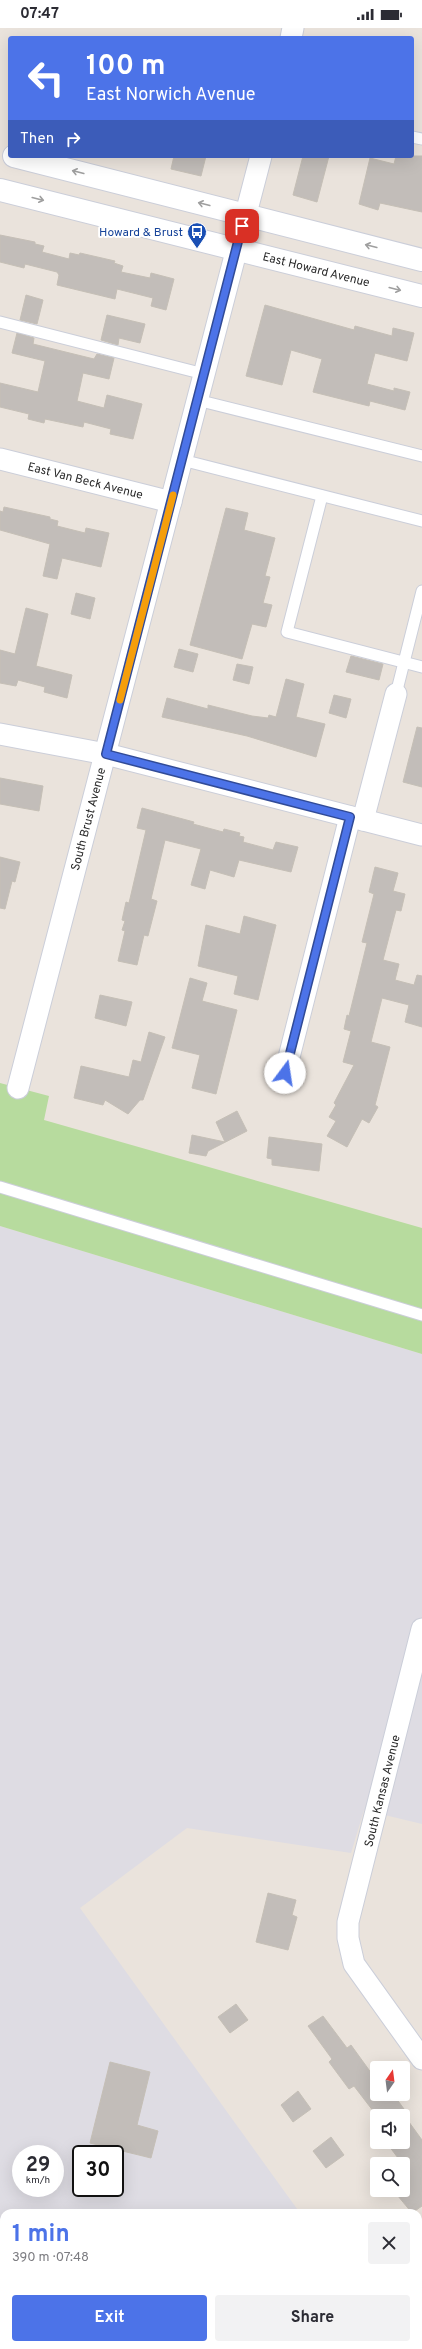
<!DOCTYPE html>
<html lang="en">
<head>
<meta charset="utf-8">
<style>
  :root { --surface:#fff; --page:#f2f2f3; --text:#2b2b33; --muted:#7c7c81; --accent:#4c73e8 }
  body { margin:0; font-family:Overpass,sans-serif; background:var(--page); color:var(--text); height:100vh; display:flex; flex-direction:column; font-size:15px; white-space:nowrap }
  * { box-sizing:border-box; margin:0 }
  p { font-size:13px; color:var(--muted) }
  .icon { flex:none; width:22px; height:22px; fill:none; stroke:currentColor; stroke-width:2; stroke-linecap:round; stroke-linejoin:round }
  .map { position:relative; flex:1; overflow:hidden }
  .panel { position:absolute; left:0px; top:2181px; width:422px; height:140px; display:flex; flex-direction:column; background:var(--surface); border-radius:12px 12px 0 0; box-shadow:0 4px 16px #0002 }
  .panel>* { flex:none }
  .hud { position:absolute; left:8px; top:8px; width:406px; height:122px; border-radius:4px; box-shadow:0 4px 16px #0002; background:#4c73e8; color:#fff; overflow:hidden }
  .needle { width:26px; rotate:14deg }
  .controls { position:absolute; left:370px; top:2033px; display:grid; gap:8px }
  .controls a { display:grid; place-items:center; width:40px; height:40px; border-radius:4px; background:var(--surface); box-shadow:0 4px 16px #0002; font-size:20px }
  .speed { position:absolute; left:12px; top:2117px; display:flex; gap:8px; font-size:20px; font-weight:700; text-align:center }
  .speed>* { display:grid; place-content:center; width:52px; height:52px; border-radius:50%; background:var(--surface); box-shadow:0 4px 16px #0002; line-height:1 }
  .speed small { font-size:10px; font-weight:400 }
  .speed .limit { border:2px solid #111; border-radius:6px; background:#fff; color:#111 }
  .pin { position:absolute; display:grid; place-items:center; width:34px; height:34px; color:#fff; margin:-17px; border-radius:8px; box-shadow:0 2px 6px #0006 }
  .me { position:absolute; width:44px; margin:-22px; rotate:14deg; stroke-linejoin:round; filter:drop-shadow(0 0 3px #0008) }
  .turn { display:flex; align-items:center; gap:14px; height:84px; padding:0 12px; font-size:18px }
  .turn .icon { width:52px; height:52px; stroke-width:2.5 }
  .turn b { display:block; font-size:28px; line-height:34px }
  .then { display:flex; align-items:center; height:38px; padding:0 12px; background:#0003; gap:8px; font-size:15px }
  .round { display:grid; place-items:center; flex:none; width:42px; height:42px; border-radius:4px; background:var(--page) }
  .headline { display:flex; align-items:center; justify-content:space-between; height:68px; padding:0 12px }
  h1 { font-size:24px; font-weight:700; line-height:30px; color:var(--accent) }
  .button { display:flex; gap:8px; margin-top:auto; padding:8px 12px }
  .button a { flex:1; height:46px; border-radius:4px; background:var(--accent); color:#fff; font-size:16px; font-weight:700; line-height:46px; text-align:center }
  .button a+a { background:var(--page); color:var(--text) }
  .status { display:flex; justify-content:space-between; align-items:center; height:28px; padding:0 20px; background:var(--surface); direction:ltr }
  .status svg { height:11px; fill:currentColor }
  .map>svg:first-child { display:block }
  .industrial { fill:#dedce3; fill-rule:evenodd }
  .green { fill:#b7db9e }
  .building { fill:#c2bdb9; stroke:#c5bfb6 }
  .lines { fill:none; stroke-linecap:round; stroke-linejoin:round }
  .service-casing { stroke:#cbced9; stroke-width:13 }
  .minor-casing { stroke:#cbced9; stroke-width:23 }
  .secondary-casing { stroke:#cbced9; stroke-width:24 }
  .service { stroke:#fff; stroke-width:11 }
  .minor { stroke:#fff; stroke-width:21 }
  .secondary { stroke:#fff; stroke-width:22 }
  .oneway { stroke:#9f9f9f }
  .route-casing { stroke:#314b97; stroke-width:10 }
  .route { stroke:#4c73e8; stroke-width:7 }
  .slow { stroke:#f59e0b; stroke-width:7 }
  .labels { text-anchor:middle; stroke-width:4; stroke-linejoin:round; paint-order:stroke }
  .transit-label { font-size:12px; fill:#164399; stroke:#fff; text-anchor:end }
  .street-label { font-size:12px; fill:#292929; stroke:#fff }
</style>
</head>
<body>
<div class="status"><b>07:47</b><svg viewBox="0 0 49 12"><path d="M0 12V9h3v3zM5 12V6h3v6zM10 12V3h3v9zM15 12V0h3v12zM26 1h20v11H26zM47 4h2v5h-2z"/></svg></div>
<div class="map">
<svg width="422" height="2321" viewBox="0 0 422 2321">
  <rect width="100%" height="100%" fill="#eae3dc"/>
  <path class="industrial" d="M0 1198 422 1326V1796L364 1782 351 1825 187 1800 80 1880 300 2185H4V2317H395L398 2321H0ZM21 2126H55V2160H21ZM81 2126H115V2160H81Z"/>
  <path class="green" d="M0 1055 49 1068 44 1092 422 1200V1326L0 1198Z"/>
  <g class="building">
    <path d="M174 128H206L201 148 171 141Z"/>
    <path d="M303 128H329L317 174 293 167Z"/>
    <path d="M396 128H422V184L380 175 378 182 359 176 370 130 394 136Z"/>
    <path d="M0 207 35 214V216L44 218 42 224 69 231 70 225 79 227 80 225 115 233 114 235 123 238 121 244 150 250 151 245 174 251 166 282 151 278 153 270 117 261 115 271 57 257 59 247 57 244 25 236 24 240 0 234Z"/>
    <path d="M26 267 43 272 37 296 20 292Z"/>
    <path d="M265 277 354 302 355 298 392 308 393 300 414 305 407 333 375 325 367 356 394 363V360L410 364 405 382 370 373 369 378 313 364 322 331 291 322 282 357 246 348Z"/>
    <path d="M107 287 145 296 140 315 119 310 118 317 101 312Z"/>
    <path d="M17 305 34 310 33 316 94 331 97 326 114 330 109 351 83 345 77 373 104 380 107 367 142 376 133 411 110 406 111 401 84 394 83 399 45 391 44 395 28 391 29 386 0 379V355L38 364 45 333 12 325Z"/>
    <path d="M4 479 50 489V491L58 493 57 498 85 505 86 500 109 505 101 539 62 530 57 551 43 548 50 516 0 502V483L3 484Z"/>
    <path d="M226 480 248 485 244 502 275 510 265 548 270 549 263 575 272 577 266 599 252 596 242 631 190 617Z"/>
    <path d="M76 565 95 570 90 591 71 586Z"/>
    <path d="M26 580 48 586 36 638 72 647 67 670 44 664 45 659 18 652 16 658 0 655V622L15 626Z"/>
    <path d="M179 621 198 626 193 644 174 639Z"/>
    <path d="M351 628 383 636 379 652 346 644Z"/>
    <path d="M237 636 253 639 249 656 233 652Z"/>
    <path d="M286 651 304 656 296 689 325 696 316 729 247 708 162 689 167 670 208 681V677L252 688 268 690 269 687 276 689Z"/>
    <path d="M334 667 351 671 346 690 329 685Z"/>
    <path d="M417 699 422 700V759L403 754Z"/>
    <path d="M0 750 43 758 39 783 0 776Z"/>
    <path d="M142 780 194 794 193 796 223 804 224 801 240 805 239 808 244 809 243 814 273 822 276 814 298 819 291 844 239 832 234 849 210 842 205 861 191 857 201 821 165 812 151 871 157 873 148 908 144 907 137 937 118 933 125 903 122 902 125 893 122 892 126 874 129 875 146 802 137 800Z"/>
    <path d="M0 829 20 834 15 854 12 853 5 881 0 880Z"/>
    <path d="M375 839 398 845 393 863 405 866 401 883 396 882 383 932 399 936 395 952 414 957 417 947 422 948V999L405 994 409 977 382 970 371 1014 390 1019 375 1077 378 1079 369 1095 362 1091 347 1119 327 1108 336 1093 329 1089 336 1077 334 1075 354 1037 343 1034 351 1003 344 1001 347 987 349 988 367 915 362 914 374 866 369 864Z"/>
    <path d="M244 888 276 897 258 972 234 966 238 948 198 938 206 897 240 906Z"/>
    <path d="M190 950 207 955 202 973 237 982 216 1066 192 1060 200 1027 172 1020Z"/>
    <path d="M100 967 132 974 126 998 95 990Z"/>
    <path d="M149 1004 165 1009 143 1072H140L128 1086 105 1072 103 1077 74 1070 81 1038 129 1049 133 1032 141 1034Z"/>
    <path d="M237 1083 247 1103 208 1123 206 1128 189 1125 192 1107 225 1114 216 1094Z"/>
    <path d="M269 1109 322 1116 319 1143 272 1137V1131L267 1130Z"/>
    <path d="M268 1865 296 1872 292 1887 297 1889 288 1922 256 1914Z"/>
    <path d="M236 1976 248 1992 230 2005 218 1989Z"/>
    <path d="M323 1988 347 2020 351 2017 377 2053V2066H393L404 2081 401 2083 422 2112V2178L412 2185 393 2162H403V2136H389L398 2130 386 2114H403V2088H377L354 2058 349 2061 329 2034 332 2031 308 1998Z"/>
    <path d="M110 2034 150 2044 137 2097 158 2103 151 2130 90 2115Z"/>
    <path d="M298 2063 311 2081 293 2094 281 2077Z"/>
    <path d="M331 2109 344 2127 326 2140 313 2123Z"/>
  </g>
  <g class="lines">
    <g class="service-casing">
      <g id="service">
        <path d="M412 109 422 111"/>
        <path d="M0 294 204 346"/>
        <path d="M197 372 422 428"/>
        <path d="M182 432 422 493"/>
        <path d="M322 468 287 604 422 639"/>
        <path d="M396 666 422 563"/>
        <path d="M0 1159 422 1287"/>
      </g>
    </g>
    <g class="minor-casing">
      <g id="minor">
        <path d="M291 10 293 0"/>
        <path id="s1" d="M0 431 171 474"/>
        <path d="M0 706 106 726 422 807"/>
        <path d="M363 792 396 666"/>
        <path d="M285 1045 350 789"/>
        <path id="s2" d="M18 1060 261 128"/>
        <path d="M422 1601 348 1894V1910L354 1936 422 2031"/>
      </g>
    </g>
    <g class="secondary-casing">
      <g id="secondary">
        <path d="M14 128 422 232"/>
        <path id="s3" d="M0 162 422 268"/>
      </g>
    </g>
    <use href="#service" class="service"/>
    <use href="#minor" class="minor"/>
    <use href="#secondary" class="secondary"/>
  </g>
  <defs><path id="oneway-shaft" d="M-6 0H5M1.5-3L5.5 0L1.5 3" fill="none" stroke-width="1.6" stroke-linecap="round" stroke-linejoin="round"/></defs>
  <g class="oneway">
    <use href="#oneway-shaft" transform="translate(78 144) rotate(-166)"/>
    <use href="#oneway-shaft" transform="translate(38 171) rotate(14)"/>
    <use href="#oneway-shaft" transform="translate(204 176) rotate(-166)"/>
    <use href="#oneway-shaft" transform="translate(371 218) rotate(-166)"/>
    <use href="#oneway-shaft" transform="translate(395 261) rotate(14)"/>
  </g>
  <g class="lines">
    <g class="route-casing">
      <path id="route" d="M242 198 106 726 350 789 285 1045"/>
    </g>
    <use href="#route" class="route"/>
    <path class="slow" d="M120 672 173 467"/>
  </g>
  <defs>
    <g id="bus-pin" transform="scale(1)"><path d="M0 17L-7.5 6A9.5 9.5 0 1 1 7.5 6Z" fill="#1a4fb4" stroke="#fff"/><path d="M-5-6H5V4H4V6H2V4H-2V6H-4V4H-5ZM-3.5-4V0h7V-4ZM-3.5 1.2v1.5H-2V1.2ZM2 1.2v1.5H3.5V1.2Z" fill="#fff"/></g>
  </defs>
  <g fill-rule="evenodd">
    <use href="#bus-pin" x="197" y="204"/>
  </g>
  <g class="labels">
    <g class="transit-label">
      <text x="183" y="208">Howard &amp; Brust</text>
    </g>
    <g class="street-label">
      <text dy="4" stroke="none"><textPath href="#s3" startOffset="326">East Howard Avenue</textPath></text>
      <text dy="4" stroke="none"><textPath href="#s1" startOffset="88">East Van Beck Avenue</textPath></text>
      <text dy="4" stroke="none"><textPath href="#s2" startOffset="278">South Brust Avenue</textPath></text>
      <text transform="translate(382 1763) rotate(-76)" y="4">South Kansas Avenue</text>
    </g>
  </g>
</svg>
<div class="controls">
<a><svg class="needle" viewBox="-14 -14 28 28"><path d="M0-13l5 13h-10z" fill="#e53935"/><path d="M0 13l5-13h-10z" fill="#7c7c81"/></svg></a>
<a><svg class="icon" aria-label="sound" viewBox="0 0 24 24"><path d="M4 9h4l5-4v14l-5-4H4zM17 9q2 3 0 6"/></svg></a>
<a><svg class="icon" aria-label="search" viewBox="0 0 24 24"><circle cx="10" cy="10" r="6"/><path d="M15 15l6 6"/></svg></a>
</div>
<div class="speed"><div>29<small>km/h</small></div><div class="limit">30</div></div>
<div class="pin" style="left:242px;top:198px;background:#d93025"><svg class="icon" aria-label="arrive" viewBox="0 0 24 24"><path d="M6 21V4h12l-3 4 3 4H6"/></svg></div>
<svg class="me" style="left:285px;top:1045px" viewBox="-20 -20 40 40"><circle r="19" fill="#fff"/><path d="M0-13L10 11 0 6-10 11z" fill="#4c73e8"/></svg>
<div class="hud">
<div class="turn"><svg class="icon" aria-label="left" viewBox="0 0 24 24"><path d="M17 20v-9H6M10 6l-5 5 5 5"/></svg><div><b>100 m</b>East Norwich Avenue</div></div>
<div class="then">Then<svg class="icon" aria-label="right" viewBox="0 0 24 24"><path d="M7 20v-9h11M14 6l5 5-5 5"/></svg></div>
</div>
<section class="panel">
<div class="headline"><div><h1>1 min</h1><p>390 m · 07:48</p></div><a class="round"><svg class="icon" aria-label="close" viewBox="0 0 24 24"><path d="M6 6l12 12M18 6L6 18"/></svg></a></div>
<div class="button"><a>Exit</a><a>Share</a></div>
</section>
</div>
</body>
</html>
